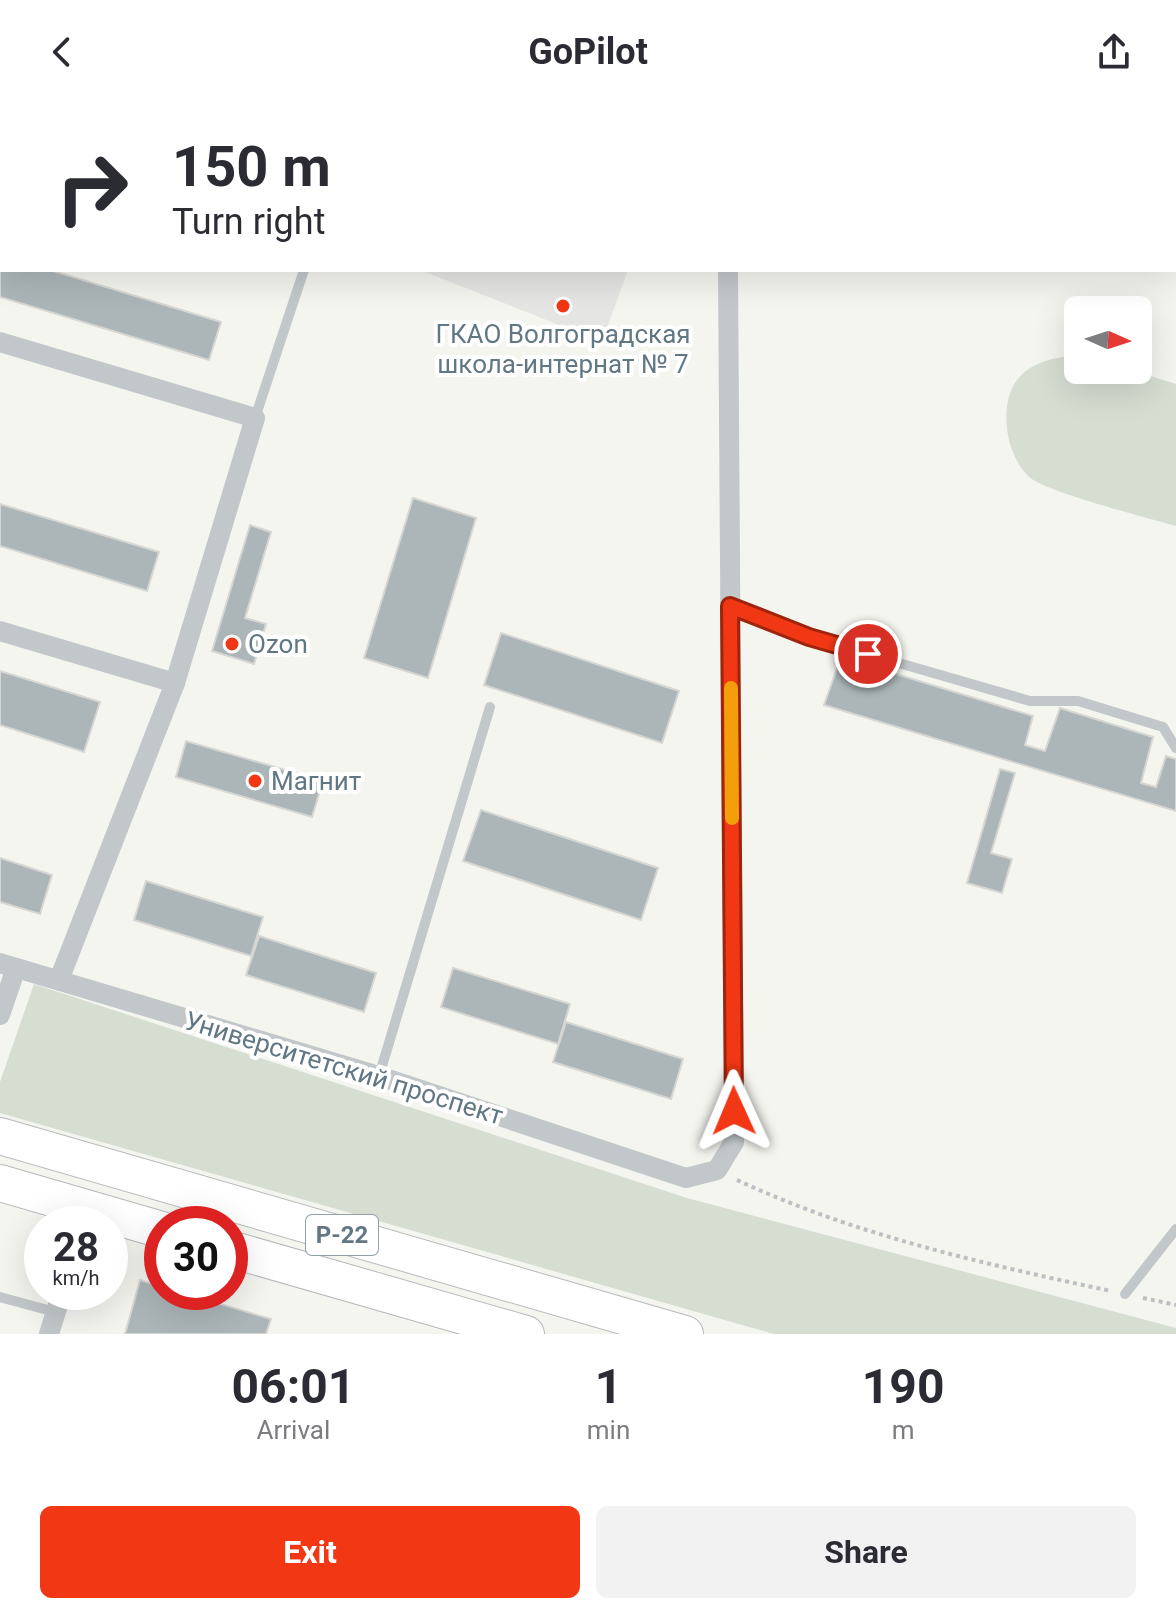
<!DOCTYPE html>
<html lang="en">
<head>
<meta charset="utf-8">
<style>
  :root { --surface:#fff; --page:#f2f2f3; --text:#2b2b33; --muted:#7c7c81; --accent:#f13714 }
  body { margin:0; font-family:Roboto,sans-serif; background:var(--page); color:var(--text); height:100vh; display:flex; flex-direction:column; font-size:30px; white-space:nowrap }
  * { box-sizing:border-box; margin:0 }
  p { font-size:26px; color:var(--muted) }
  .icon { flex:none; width:44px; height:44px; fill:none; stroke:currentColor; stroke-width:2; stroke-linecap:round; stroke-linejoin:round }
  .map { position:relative; height:1230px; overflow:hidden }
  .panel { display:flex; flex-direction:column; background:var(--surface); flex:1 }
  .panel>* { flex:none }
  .top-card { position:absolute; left:0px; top:0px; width:1176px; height:168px; box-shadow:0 8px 32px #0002; background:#fff; color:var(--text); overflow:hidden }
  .needle { width:52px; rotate:93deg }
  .buttons { position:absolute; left:1064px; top:192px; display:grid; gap:16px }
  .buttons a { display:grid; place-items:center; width:88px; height:88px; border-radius:12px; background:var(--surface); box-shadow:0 8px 32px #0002; font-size:40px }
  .speed { position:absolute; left:24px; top:1102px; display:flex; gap:16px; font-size:40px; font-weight:700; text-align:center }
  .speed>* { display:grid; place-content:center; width:104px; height:104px; border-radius:50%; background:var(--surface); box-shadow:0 8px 32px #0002; line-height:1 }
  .speed small { font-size:20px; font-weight:400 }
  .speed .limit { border:12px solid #d22; background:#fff; color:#111 }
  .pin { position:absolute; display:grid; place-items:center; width:68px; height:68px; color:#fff; margin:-34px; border:4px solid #fff; border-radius:50%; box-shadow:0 2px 8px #0007 }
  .me { position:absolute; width:88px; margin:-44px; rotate:359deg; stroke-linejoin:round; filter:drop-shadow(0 0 6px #0008) }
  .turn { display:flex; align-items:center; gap:28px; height:168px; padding:0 40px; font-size:36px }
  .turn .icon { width:104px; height:104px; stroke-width:2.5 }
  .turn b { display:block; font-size:56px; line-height:68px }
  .eta { display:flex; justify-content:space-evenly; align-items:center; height:136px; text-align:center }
  .eta b { font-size:48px; font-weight:700; line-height:56px }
  .cta { display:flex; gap:16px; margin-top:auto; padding:16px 40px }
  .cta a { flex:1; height:92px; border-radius:12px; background:var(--accent); color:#fff; font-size:32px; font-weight:700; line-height:92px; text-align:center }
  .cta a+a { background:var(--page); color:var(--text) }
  header { display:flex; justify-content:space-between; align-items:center; height:104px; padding:0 40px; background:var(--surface); font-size:36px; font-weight:700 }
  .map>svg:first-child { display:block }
  .built { fill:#e5e6e4 }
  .green { fill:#d6ddd1 }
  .building { fill:#acb6b9; stroke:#d6d6d3; stroke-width:2 }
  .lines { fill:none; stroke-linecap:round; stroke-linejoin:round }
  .highway-casing { stroke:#b6babd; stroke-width:38 }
  .path { stroke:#bdc0c2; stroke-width:4; stroke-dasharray:4 4; stroke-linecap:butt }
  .lane { stroke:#c2c7c9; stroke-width:10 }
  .street { stroke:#c2c7c9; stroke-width:20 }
  .highway { stroke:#fff; stroke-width:36 }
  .route-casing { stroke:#9d240d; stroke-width:20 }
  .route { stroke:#f13714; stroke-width:14 }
  .slow { stroke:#f59e0b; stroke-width:14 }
  .poi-dot { fill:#f13714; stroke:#fff; stroke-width:3 }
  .labels { text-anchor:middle; stroke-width:8; stroke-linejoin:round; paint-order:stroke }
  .shield { fill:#fff; stroke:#90a0a9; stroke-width:2 }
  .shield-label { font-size:24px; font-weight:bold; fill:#617784 }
  .poi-label { font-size:26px; fill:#617784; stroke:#fff; text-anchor:start }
  .street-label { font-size:26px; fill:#617784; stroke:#fff }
</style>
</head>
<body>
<header><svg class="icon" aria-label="back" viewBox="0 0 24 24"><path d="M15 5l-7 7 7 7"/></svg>GoPilot<svg class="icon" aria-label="share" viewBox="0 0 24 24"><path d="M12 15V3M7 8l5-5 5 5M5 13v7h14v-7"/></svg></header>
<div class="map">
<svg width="1176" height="1230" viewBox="0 0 1176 1230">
  <rect width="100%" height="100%" fill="#f5f5f0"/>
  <g class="built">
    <rect x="389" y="0" width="289" height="2"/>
    <path d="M420 166H628L602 238Z"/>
  </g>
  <g class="green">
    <path d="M1078 251V266H1131L1176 280V422C1148 414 1046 388 1029 373 1009 353 1002 319 1009 292 1019 260 1049 254 1078 251Z"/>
    <path d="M34 880 687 1094 1176 1224V1230H774L0 1009V978Z"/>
  </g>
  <g class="building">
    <path d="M37 0H94L36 2Z"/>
    <path d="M194 0H319V2Z"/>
    <path d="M0 151 2 166H50L221 218 209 256 0 193Z"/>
    <path d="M413 394 476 414 428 574 364 554Z"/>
    <path d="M0 400 159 448 147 487 0 442Z"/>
    <path d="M250 421 271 428 245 514 266 520 254 560 212 547Z"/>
    <path d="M501 529 679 587 662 639 484 581Z"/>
    <path d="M841 553 1033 612 1025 641 1045 647 1060 604 1153 633 1141 679 1156 683 1166 652 1176 655V707L824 601Z"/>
    <path d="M0 567 100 598 84 648 0 621Z"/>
    <path d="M186 637 323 677 312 713 176 673Z"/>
    <path d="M1000 665 1015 669 991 749 1012 755 1002 789 967 779Z"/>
    <path d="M481 706 658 764 641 816 463 757Z"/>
    <path d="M0 754 52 771 40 810 0 798Z"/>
    <path d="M146 777 263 813 251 852 134 816Z"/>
    <path d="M259 832 376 869 364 908 246 871Z"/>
    <path d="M453 864 570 900 558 940 441 903Z"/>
    <path d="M566 918 683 955 671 995 553 958Z"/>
    <path d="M140 1176 162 1183V1188H180L271 1215 266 1230H125Z"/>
  </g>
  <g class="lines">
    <g class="highway-casing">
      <g id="highway">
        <path d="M0 1032 685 1230"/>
        <path d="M0 1079 162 1126"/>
        <path d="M230 1145 526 1230"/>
      </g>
    </g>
    <g class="path">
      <path d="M737 1076C855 1131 984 1160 1111 1187"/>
      <path d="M1143 1194 1176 1201"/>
    </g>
    <g class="lane">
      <path d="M19 2V0"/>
      <path d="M112 2 113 0"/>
      <path d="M358 2 359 0"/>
      <path d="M0 32 2 31"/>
      <path d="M255 314 304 166"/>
      <path d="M730 502 809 533 1030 597H1078L1163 623 1176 644"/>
      <path d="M379 972 490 603"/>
      <path d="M1125 1190 1176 1125"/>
      <path d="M0 1193 55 1208"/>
    </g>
    <g class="street">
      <path d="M725 0V2"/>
      <path d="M1106 0 1113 2"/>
      <path d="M1174 18 1176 19"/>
      <path d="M0 238 255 314 175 579 59 876"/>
      <path d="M0 527 175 579"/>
      <path d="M0 859 379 972 686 1074 717 1066 734 1038 728 166"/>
      <path d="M0 911 16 864"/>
      <path d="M49 1230 62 1188"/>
    </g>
    <use href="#highway" class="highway"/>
  </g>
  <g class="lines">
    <g class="route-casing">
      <path id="route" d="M734 1007 730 502 809 533 868 550"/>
    </g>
    <use href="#route" class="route"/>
    <path class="slow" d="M731 584 732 714"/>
  </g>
  <g class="poi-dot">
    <circle cx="563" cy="202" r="8"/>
    <circle cx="232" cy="540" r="8"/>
    <circle cx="255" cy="677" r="8"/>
  </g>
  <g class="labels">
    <rect class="shield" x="306" y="1111" width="72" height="40" rx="6"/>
    <g class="shield-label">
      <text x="342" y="1139">Р-22</text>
    </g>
    <g class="poi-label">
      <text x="563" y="239" text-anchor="middle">ГКАО Волгоградская<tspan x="563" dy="30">школа-интернат № 7</tspan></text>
      <text x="248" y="549">Ozon</text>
      <text x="271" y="686">Магнит</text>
    </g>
    <g class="street-label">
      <text transform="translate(344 964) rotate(17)" y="9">Университетский проспект</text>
    </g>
  </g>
</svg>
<div class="buttons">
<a><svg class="needle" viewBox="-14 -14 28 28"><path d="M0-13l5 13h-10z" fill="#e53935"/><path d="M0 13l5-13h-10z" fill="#7c7c81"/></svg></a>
</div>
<div class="speed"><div>28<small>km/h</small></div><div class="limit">30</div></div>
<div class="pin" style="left:868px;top:550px;background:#d93025"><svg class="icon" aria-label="arrive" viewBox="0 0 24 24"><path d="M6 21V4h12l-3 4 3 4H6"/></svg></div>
<svg class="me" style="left:734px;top:1007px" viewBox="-20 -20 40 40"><path d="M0-17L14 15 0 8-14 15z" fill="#f13714" stroke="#fff" stroke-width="4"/></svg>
<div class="top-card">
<div class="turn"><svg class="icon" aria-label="right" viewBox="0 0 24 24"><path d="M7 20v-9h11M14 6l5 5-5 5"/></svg><div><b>150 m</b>Turn right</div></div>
</div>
</div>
<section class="panel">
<div class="eta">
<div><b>06:01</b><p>Arrival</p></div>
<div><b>1</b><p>min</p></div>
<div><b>190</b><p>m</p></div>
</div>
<div class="cta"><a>Exit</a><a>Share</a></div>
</section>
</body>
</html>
